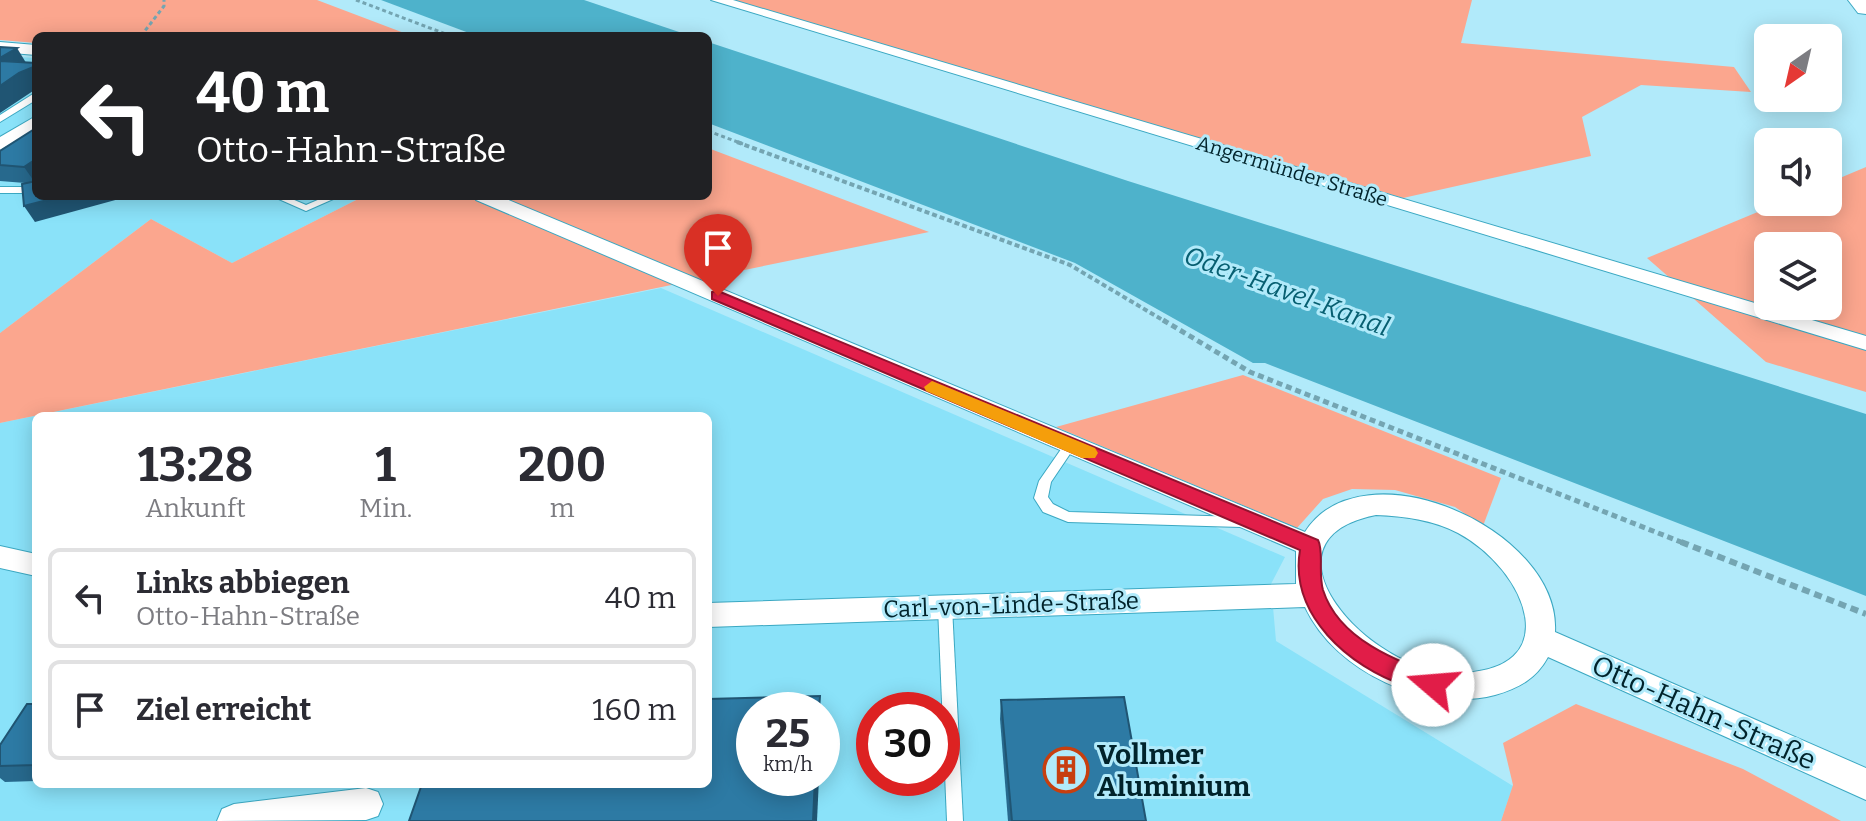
<!DOCTYPE html>
<html lang="de">
<head>
<meta charset="utf-8">
<style>
  :root { --surface:#fff; --page:#f2f2f3; --text:#2b2b33; --muted:#7c7c81; --line:#e1e1e2 }
  body { margin:0; font-family:Bitter,serif; background:var(--page); color:var(--text); height:100vh; display:flex; flex-direction:column; font-size:30px; white-space:nowrap }
  * { box-sizing:border-box; margin:0 }
  p { font-size:26px; color:var(--muted) }
  .icon { flex:none; width:44px; height:44px; fill:none; stroke:currentColor; stroke-width:2; stroke-linecap:round; stroke-linejoin:round }
  .map { position:relative; flex:1; overflow:hidden }
  .details { position:absolute; left:32px; top:412px; width:680px; height:376px; display:flex; flex-direction:column; background:var(--surface); border-radius:12px; box-shadow:0 4px 20px #0003 }
  .details>* { flex:none }
  .hud { position:absolute; left:32px; top:32px; width:680px; height:168px; border-radius:12px; box-shadow:0 4px 20px #0003; background:#202124; color:#fff; overflow:hidden }
  .needle { width:52px; rotate:214deg }
  .buttons { position:absolute; left:1754px; top:24px; display:grid; gap:16px }
  .buttons a { display:grid; place-items:center; width:88px; height:88px; border-radius:12px; background:var(--surface); box-shadow:0 4px 20px #0003; font-size:40px }
  .speed { position:absolute; left:736px; top:692px; display:flex; gap:16px; font-size:40px; font-weight:700; text-align:center }
  .speed>* { display:grid; place-content:center; width:104px; height:104px; border-radius:50%; background:var(--surface); box-shadow:0 4px 20px #0003; line-height:1 }
  .speed small { font-size:20px; font-weight:400 }
  .speed .limit { border:12px solid #d22; background:#fff; color:#111 }
  .pin { position:absolute; display:grid; place-items:center; width:68px; height:68px; color:#fff; margin:-82px -34px; border-radius:50% 50% 50% 0; rotate:-45deg; box-shadow:0 0 8px #0007 }
  .pin .icon { rotate:45deg }
  .me { position:absolute; width:88px; margin:-44px; rotate:288deg; stroke-linejoin:round; filter:drop-shadow(0 0 6px #0008) }
  .turn { display:flex; align-items:center; gap:28px; height:168px; padding:0 32px; font-size:36px }
  .turn .icon { width:104px; height:104px; stroke-width:2.5 }
  .turn b { display:block; font-size:56px; line-height:68px }
  .eta { display:flex; justify-content:space-evenly; align-items:center; height:136px; text-align:center }
  .eta b { font-size:48px; font-weight:700; line-height:56px }
  ul { padding:0; list-style:none }
  li { display:flex; align-items:center; gap:24px; height:100px; margin:0 16px 12px; padding:0 16px; border:4px solid var(--line); border-radius:12px }
  li div { flex:1 }
  li b { display:block; font-size:30px }
  li em { font-style:normal }
  .map>svg:first-child { display:block }
  .built { fill:#8ae2f9; fill-rule:evenodd }
  .green { fill:#fba68e; fill-rule:evenodd }
  .water { fill:#4eb2cb }
  .lines { fill:none; stroke-linecap:round; stroke-linejoin:round }
  .service-casing { stroke:#3ba8c2; stroke-width:2 }
  .minor-casing { stroke:#3ba8c2; stroke-width:2 }
  .secondary-casing { stroke:#3ba8c2; stroke-width:2 }
  .path-far3 { stroke:#74a5b2; stroke-width:3; stroke-dasharray:4 3; stroke-linecap:butt }
  .path-far2 { stroke:#74a5b2; stroke-width:4; stroke-dasharray:5 3; stroke-linecap:butt }
  .path-far1 { stroke:#74a5b2; stroke-width:5; stroke-dasharray:6 4; stroke-linecap:butt }
  .path { stroke:#74a5b2; stroke-width:6; stroke-dasharray:8 5; stroke-linecap:butt }
  .service { fill:#fff; fill-rule:evenodd }
  .minor { fill:#fff; fill-rule:evenodd }
  .secondary { fill:#fff; fill-rule:evenodd }
  .wall { fill:#27698d }
  .shaded-wall { fill:#205573 }
  .building { fill:#2d7aa4; stroke:#205573; stroke-width:2 }
  .route { fill:#e11d48; stroke:#92132f; stroke-width:2 }
  .slow { fill:#f59e0b }
  .labels { text-anchor:middle; stroke-width:6; stroke-linejoin:round; paint-order:stroke }
  .far-street-label { font-size:20px; fill:#01232b; stroke:#b1eafa }
  .street-label { font-size:24px; fill:#01232b; stroke:#b1eafa }
  .water-label { font-size:26px; font-style:italic; fill:#075f71; stroke:#b1eafa }
  .near-street-label { font-size:28px; fill:#01232b; stroke:#b1eafa }
  .near-poi-label { font-size:28px; font-weight:bold; fill:#01232b; stroke:#b1eafa; text-anchor:start }
</style>
</head>
<body>
<div class="map">
<svg width="1866" height="821" viewBox="0 0 1866 821">
  <rect width="100%" height="100%" fill="#b1eafa"/>
  <g class="built">
    <path d="M0 56 36 58V196H364L232 263 151 219 0 333Z"/>
    <path d="M661 288 1285 557 1271 584 1276 641 1513 786 1501 821H0V423ZM36 416H708V784H36ZM754 710H822V778H754ZM874 710H942V778H874Z"/>
  </g>
  <g class="green">
    <path d="M0 0H317L412 36H36V43L0 40Z"/>
    <path d="M718 0H1472L1461 43 1734 67 1751 92 1641 85 1582 117 1591 156 1403 198Z"/>
    <path d="M708 148 929 232 0 423V333L151 219 232 263 364 196H708Z"/>
    <path d="M1866 167V392L1766 362 1647 258 1782 202H1828V183ZM1768 246H1828V306H1768Z"/>
    <path d="M1243 375 1501 478 1483 526 1455 507 1395 490 1352 489 1323 499 1297 528 1056 427Z"/>
    <path d="M1576 704 1743 769 1841 821H1501L1513 785 1503 743Z"/>
  </g>
  <g class="water">
    <path d="M381 0H584L691 36H477Z"/>
    <path d="M708 42 1128 181 1866 414V596L1265 363H1253L1075 263 708 123Z"/>
  </g>
  <g class="lines">
    <g class="service-casing">
      <g id="service">
        <path d="M33 94H36V100L0 122V115Z"/>
        <rect x="0" y="187" width="36" height="6"/>
        <path d="M272 196H285L306 205 327 196H340L306 211Z"/>
        <path d="M1070 441 1074 442 1076 445 1051 482 1048 497 1053 504 1069 512 1241 517 1246 518 1248 522 1246 526 1241 527 1068 522 1043 512 1034 498 1039 481 1066 442Z"/>
        <path d="M945 601 950 603 952 607 963 821H947L938 607 940 603Z"/>
      </g>
    </g>
    <g class="minor-casing">
      <g id="minor">
        <path d="M711 0H733L1866 336V350Z"/>
        <path d="M0 42 36 45V55L0 52Z"/>
        <path d="M36 116V129L0 150V137Z"/>
        <path d="M474 196H499L1305 532C1362 442 1561 529 1555 632L1866 768V800L1548 657C1536 679 1519 688 1495 695 1426 713 1336 673 1305 607L708 627V603L1296 584V551L476 200ZM1376 515C1404 516 1433 520 1458 533 1527 570 1569 673 1455 673 1369 673 1249 540 1376 515Z"/>
        <path d="M0 546 36 554V576L0 568Z"/>
        <path d="M366 788 378 792 383 804 378 816 366 820 217 821 222 809 234 804Z"/>
      </g>
    </g>
    <g class="secondary-casing">
      <path id="secondary" d="M1848 0H1866V14L1858 13Z"/>
    </g>
    <g class="path-far3">
      <path d="M356 0 451 36"/>
      <path d="M141 36 164 6V0"/>
      <path d="M708 131 743 144"/>
    </g>
    <path class="path-far2" d="M737 142 1070 265 1166 322"/>
    <path class="path-far1" d="M1163 320 1250 372 1686 544"/>
    <path class="path" d="M1681 542 1866 614"/>
    <use href="#service" class="service"/>
    <use href="#minor" class="minor"/>
    <use href="#secondary" class="secondary"/>
  </g>
  <g class="wall">
    <path d="M36 128 35 222 25 183 0 181V151Z"/>
    <path d="M1001 700 1146 821H1008L1000 719Z"/>
    <path d="M36 704V781L5 782 0 778V745Z"/>
  </g>
  <g class="shaded-wall">
    <path d="M17 48 28 66 0 68V58Z"/>
    <path d="M36 66V89L0 113V86L19 73Z"/>
    <path d="M36 159V184L24 167Z"/>
    <path d="M63 196H130L35 222 24 206Z"/>
    <path d="M815 778H819L817 821H813Z"/>
  </g>
  <g class="building">
    <path d="M0 47 17 48 0 58Z"/>
    <path d="M0 61 36 63V66L19 73 0 86Z"/>
    <path d="M36 128V159L24 167 0 165V151Z"/>
    <path d="M36 181V196H63L24 206 22 184Z"/>
    <path d="M820 696 819 710H754V778H815L813 821H409L422 784H708V699Z"/>
    <path d="M1124 697 1146 821H1012L1001 700Z"/>
    <path d="M27 704H36V765L0 766V745Z"/>
  </g>
  <path class="route" d="M718 291 1318 540C1324 551 1318 573 1323 590 1339 640 1397 661 1441 677L1444 685 1441 692C1429 696 1418 690 1406 686 1349 667 1289 615 1300 550L712 299V292Z"/>
  <path class="slow" d="M932 381 1095 448 1098 453 1095 458H1082L926 391 924 387Z"/>
  <defs>
    <g id="building-ring" transform="scale(2.3)"><circle r="9.5" fill="#b1eafa" stroke="#c73f0f" stroke-width="1.5"/><path d="M-4-6H4V6H1V3H-1V6H-4ZM-2.5-4.3h1.7v1.8h-1.7ZM.8-4.3h1.7v1.8H.8ZM-2.5-1h1.7V.8h-1.7ZM.8-1h1.7V.8H.8Z" fill="#c73f0f"/></g>
  </defs>
  <g fill-rule="evenodd">
    <use href="#building-ring" x="1066" y="770"/>
  </g>
  <g class="labels">
    <g class="far-street-label">
      <text transform="translate(1292 171) rotate(17)" y="7">Angermünder Straße</text>
    </g>
    <g class="street-label">
      <text transform="translate(1011 605) rotate(-2)" y="8">Carl-von-Linde-Straße</text>
    </g>
    <g class="water-label">
      <text transform="translate(1287 291) rotate(20)" y="9">Oder-Havel-Kanal</text>
    </g>
    <g class="near-street-label">
      <text transform="translate(1704 712) rotate(24)" y="10">Otto-Hahn-Straße</text>
    </g>
    <g class="near-poi-label">
      <text x="1097" y="764">Vollmer<tspan x="1097" dy="32">Aluminium</tspan></text>
    </g>
  </g>
</svg>
<div class="buttons">
<a><svg class="needle" viewBox="-14 -14 28 28"><path d="M0-13l5 13h-10z" fill="#e53935"/><path d="M0 13l5-13h-10z" fill="#7c7c81"/></svg></a>
<a><svg class="icon" aria-label="sound" viewBox="0 0 24 24"><path d="M4 9h4l5-4v14l-5-4H4zM17 9q2 3 0 6"/></svg></a>
<a><svg class="icon" aria-label="layers" viewBox="0 0 24 24"><path d="M12 4l9 5-9 5-9-5zM3 14l9 5 9-5"/></svg></a>
</div>
<div class="speed"><div>25<small>km/h</small></div><div class="limit">30</div></div>
<div class="pin" style="left:718px;top:296px;background:#d93025"><svg class="icon" aria-label="arrive" viewBox="0 0 24 24"><path d="M6 21V4h12l-3 4 3 4H6"/></svg></div>
<svg class="me" style="left:1433px;top:685px" viewBox="-20 -20 40 40"><circle r="19" fill="#fff"/><path d="M0-13L10 11 0 6-10 11z" fill="#e11d48"/></svg>
<div class="hud">
<div class="turn"><svg class="icon" aria-label="left" viewBox="0 0 24 24"><path d="M17 20v-9H6M10 6l-5 5 5 5"/></svg><div><b>40 m</b>Otto-Hahn-Straße</div></div>
</div>
<section class="details">
<div class="eta">
<div><b>13:28</b><p>Ankunft</p></div>
<div><b>1</b><p>Min.</p></div>
<div><b>200</b><p>m</p></div>
</div>
<ul>
<li><svg class="icon" aria-label="left" viewBox="0 0 24 24"><path d="M17 20v-9H6M10 6l-5 5 5 5"/></svg><div><b>Links abbiegen</b><p>Otto-Hahn-Straße</p></div><em>40 m</em></li>
<li><svg class="icon" aria-label="arrive" viewBox="0 0 24 24"><path d="M6 21V4h12l-3 4 3 4H6"/></svg><div><b>Ziel erreicht</b></div><em>160 m</em></li>
</ul>
</section>
</div>
</body>
</html>
